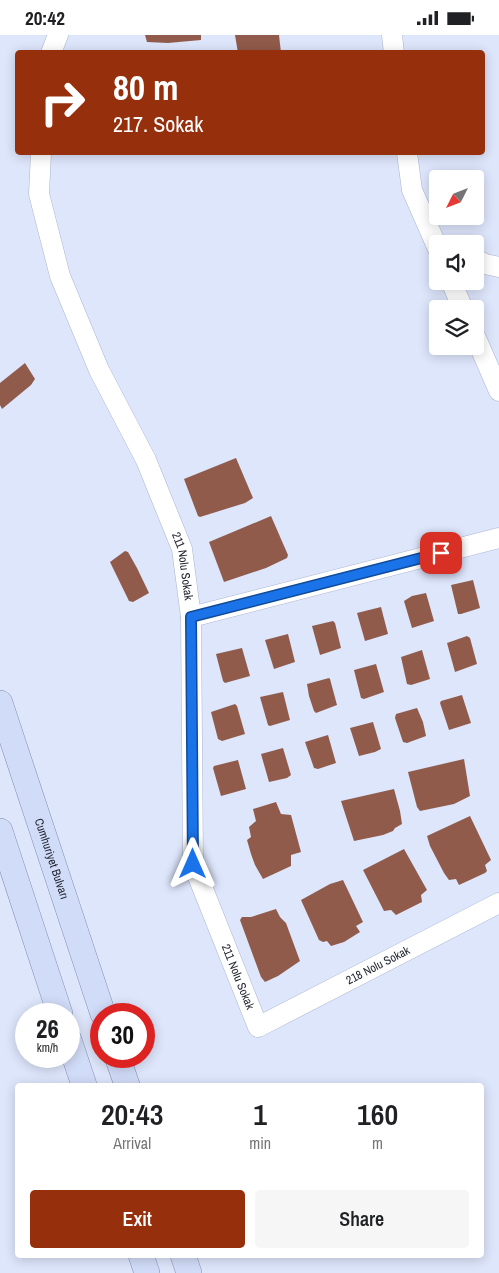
<!DOCTYPE html>
<html lang="en">
<head>
<meta charset="utf-8">
<style>
  :root { --surface:#fff; --page:#f6f6f6; --text:#202124; --muted:#757577; --accent:#962f0c }
  body { margin:0; font-family:"Archivo Narrow",sans-serif; background:var(--page); color:var(--text); height:100vh; display:flex; flex-direction:column; font-size:19px; white-space:nowrap }
  * { box-sizing:border-box; margin:0 }
  p { font-size:16px; color:var(--muted) }
  .icon { flex:none; width:28px; height:28px; fill:none; stroke:currentColor; stroke-width:2; stroke-linecap:round; stroke-linejoin:round }
  .map { position:relative; flex:1; overflow:hidden }
  .details { position:absolute; left:15px; top:1048px; width:469px; height:175px; display:flex; flex-direction:column; background:var(--surface); border-radius:5px; box-shadow:0 2px 12px #0003 }
  .details>* { flex:none }
  .hud { position:absolute; left:15px; top:15px; width:470px; height:105px; border-radius:5px; box-shadow:0 2px 12px #0003; background:#962f0c; color:#fff; overflow:hidden }
  .needle { width:32px; rotate:228deg }
  .buttons { position:absolute; left:429px; top:135px; display:grid; gap:10px }
  .buttons a { display:grid; place-items:center; width:55px; height:55px; border-radius:5px; background:var(--surface); box-shadow:0 2px 12px #0003; font-size:25px }
  .speed { position:absolute; left:15px; top:968px; display:flex; gap:10px; font-size:25px; font-weight:700; text-align:center }
  .speed>* { display:grid; place-content:center; width:65px; height:65px; border-radius:50%; background:var(--surface); box-shadow:0 2px 12px #0003; line-height:1 }
  .speed small { font-size:12px; font-weight:400 }
  .speed .limit { border:8px solid #d22; background:#fff; color:#111 }
  .pin { position:absolute; display:grid; place-items:center; width:42px; height:42px; color:#fff; margin:-21px; border-radius:10px; box-shadow:0 2px 8px #0006 }
  .me { position:absolute; width:55px; margin:-28px; rotate:0deg; stroke-linejoin:round; filter:drop-shadow(0 0 4px #0008) }
  .turn { display:flex; align-items:center; gap:18px; height:105px; padding:0 15px; font-size:22px }
  .turn .icon { width:65px; height:65px; stroke-width:2.5 }
  .turn b { display:block; font-size:35px; line-height:42px }
  .eta { display:flex; justify-content:space-evenly; align-items:center; height:85px; text-align:center }
  .eta b { font-size:30px; font-weight:600; line-height:35px }
  .cta { display:flex; gap:10px; margin-top:auto; padding:10px 15px }
  .cta a { flex:1; height:58px; border-radius:5px; background:var(--accent); color:#fff; font-size:20px; font-weight:600; line-height:58px; text-align:center }
  .cta a+a { background:var(--page); color:var(--text) }
  .status { display:flex; justify-content:space-between; align-items:center; height:35px; padding:0 25px; background:var(--surface); direction:ltr }
  .status svg { height:14px; fill:currentColor }
  .map>svg:first-child { display:block }
  .building { fill:#915b4b }
  .lines { fill:none; stroke-linecap:round; stroke-linejoin:round }
  .minor-casing { stroke:#abb5d0; stroke-width:21 }
  .major-casing { stroke:#7f8cae; stroke-width:26 }
  .minor { stroke:#fff; stroke-width:20 }
  .major { stroke:#d1dcf8; stroke-width:25 }
  .route-casing { stroke:#114b97; stroke-width:12 }
  .route { stroke:#1a73e8; stroke-width:9 }
  .labels { text-anchor:middle; stroke-width:5; stroke-linejoin:round; paint-order:stroke }
  .street-label { font-size:12px; fill:#1f232d; stroke:#fff }
</style>
</head>
<body>
<div class="status"><b>20:42</b><svg viewBox="0 0 49 12"><path d="M0 12V9h3v3zM5 12V6h3v6zM10 12V3h3v9zM15 12V0h3v12zM26 1h20v11H26zM47 4h2v5h-2z"/></svg></div>
<div class="map">
<svg width="499" height="1238" viewBox="0 0 499 1238">
  <rect width="100%" height="100%" fill="#dee6fc"/>
  <g class="building">
    <path d="M145 0H201V5L168 8 147 7Z"/>
    <path d="M235 0H279L281 18H238Z"/>
    <path d="M25 328 35 344 31 350 2 374 0 370V348Z"/>
    <path d="M236 423 253 463 245 468 200 482 198 481 184 444Z"/>
    <path d="M271 481 288 520 287 523 266 533 224 547 209 507Z"/>
    <path d="M125 516 128 517 137 533 149 558 133 567 129 566 110 527Z"/>
    <path d="M473 545 480 573 461 579H458L451 550Z"/>
    <path d="M426 558 434 586 412 593 404 566 412 561Z"/>
    <path d="M381 572 388 599 365 606 357 578Z"/>
    <path d="M333 586 335 588 341 613 320 620 312 591Z"/>
    <path d="M288 599 295 627 274 634 265 605Z"/>
    <path d="M467 601 470 603 477 629 455 637 447 608Z"/>
    <path d="M242 613 250 641 225 648 223 646 216 619Z"/>
    <path d="M422 615 430 644 411 650 407 649 401 622Z"/>
    <path d="M376 629 384 657 364 664 361 663 354 635Z"/>
    <path d="M329 643 330 644 337 670 316 678 314 676 309 661 307 649Z"/>
    <path d="M283 657 290 685 270 691 268 690 260 662Z"/>
    <path d="M462 660 471 688 449 695 440 668 441 666Z"/>
    <path d="M235 669 237 671 245 699 222 706 218 704 211 677Z"/>
    <path d="M417 673 423 687 426 701 407 708 403 707 395 683 396 679Z"/>
    <path d="M373 687 381 714 375 717 359 721 350 693Z"/>
    <path d="M328 700 336 728 318 734 314 733 305 707Z"/>
    <path d="M283 713 291 740 287 743 269 747 261 719Z"/>
    <path d="M464 724 470 761 454 769 420 776 417 772 408 737Z"/>
    <path d="M238 725 246 754 221 761 213 733 214 731Z"/>
    <path d="M394 754 400 776 402 789 395 793 393 796 383 800 354 806 341 766Z"/>
    <path d="M276 767 281 779 291 780 301 817 291 820V831L263 844 255 830 251 819 247 805 251 802 249 792 256 786 253 774Z"/>
    <path d="M470 781 491 825 485 830 487 836 485 838 459 850 456 844 449 845 444 838 430 811 427 801Z"/>
    <path d="M404 814 427 855 421 860 422 867 396 880 391 875 384 876 363 835Z"/>
    <path d="M343 845 363 887 356 891 360 897 344 907 331 911 327 906 323 907 319 905 301 865 330 849Z"/>
    <path d="M276 874 280 882 286 888 300 926 278 941 265 947 261 942 240 885 242 882H251Z"/>
  </g>
  <g class="lines">
    <g class="minor-casing">
      <g id="minor">
        <path d="M392 0 394 18"/>
        <path d="M51 18 58 0"/>
        <path id="s1" d="M41 118 39 159 60 241 99 335 146 425 182 514 191 582 193 829 258 992 499 868"/>
        <path d="M407 118 412 155 438 214"/>
        <path d="M475 224 485 229 499 232"/>
        <path d="M451 246 463 274"/>
        <path d="M475 301 499 356"/>
        <path d="M191 582 499 503"/>
      </g>
    </g>
    <g class="major-casing">
      <g id="major">
        <path id="s2" d="M0 668 103 979"/>
        <path d="M0 796 60 979"/>
        <path d="M69 1005 84 1050"/>
        <path d="M117 1021 127 1050"/>
        <path d="M141 1220 147 1238"/>
        <path d="M183 1220 189 1238"/>
      </g>
    </g>
    <use href="#minor" class="minor"/>
    <use href="#major" class="major"/>
  </g>
  <g class="lines">
    <g class="route-casing">
      <path id="route" d="M193 829 191 582 441 518"/>
    </g>
    <use href="#route" class="route"/>
  </g>
  <g class="labels">
    <g class="street-label">
      <text dy="4" stroke="none"><textPath href="#s1" startOffset="442">211 Nolu Sokak</textPath></text>
      <text dy="4" stroke="none"><textPath href="#s2" startOffset="164">Cumhuriyet Bulvarı</textPath></text>
      <text dy="4" stroke="none"><textPath href="#s1" startOffset="1051">218 Nolu Sokak</textPath></text>
      <text dy="4" stroke="none"><textPath href="#s1" startOffset="862">211 Nolu Sokak</textPath></text>
    </g>
  </g>
</svg>
<div class="buttons">
<a><svg class="needle" viewBox="-14 -14 28 28"><path d="M0-13l5 13h-10z" fill="#e53935"/><path d="M0 13l5-13h-10z" fill="#757577"/></svg></a>
<a><svg class="icon" aria-label="sound" viewBox="0 0 24 24"><path d="M4 9h4l5-4v14l-5-4H4zM17 9q2 3 0 6"/></svg></a>
<a><svg class="icon" aria-label="layers" viewBox="0 0 24 24"><path d="M12 4l9 5-9 5-9-5zM3 14l9 5 9-5"/></svg></a>
</div>
<div class="speed"><div>26<small>km/h</small></div><div class="limit">30</div></div>
<div class="pin" style="left:441px;top:518px;background:#d93025"><svg class="icon" aria-label="arrive" viewBox="0 0 24 24"><path d="M6 21V4h12l-3 4 3 4H6"/></svg></div>
<svg class="me" style="left:193px;top:829px" viewBox="-20 -20 40 40"><path d="M0-17L14 15 0 8-14 15z" fill="#1a73e8" stroke="#fff" stroke-width="4"/></svg>
<div class="hud">
<div class="turn"><svg class="icon" aria-label="right" viewBox="0 0 24 24"><path d="M7 20v-9h11M14 6l5 5-5 5"/></svg><div><b>80 m</b>217. Sokak</div></div>
</div>
<section class="details">
<div class="eta">
<div><b>20:43</b><p>Arrival</p></div>
<div><b>1</b><p>min</p></div>
<div><b>160</b><p>m</p></div>
</div>
<div class="cta"><a>Exit</a><a>Share</a></div>
</section>
</div>
</body>
</html>
